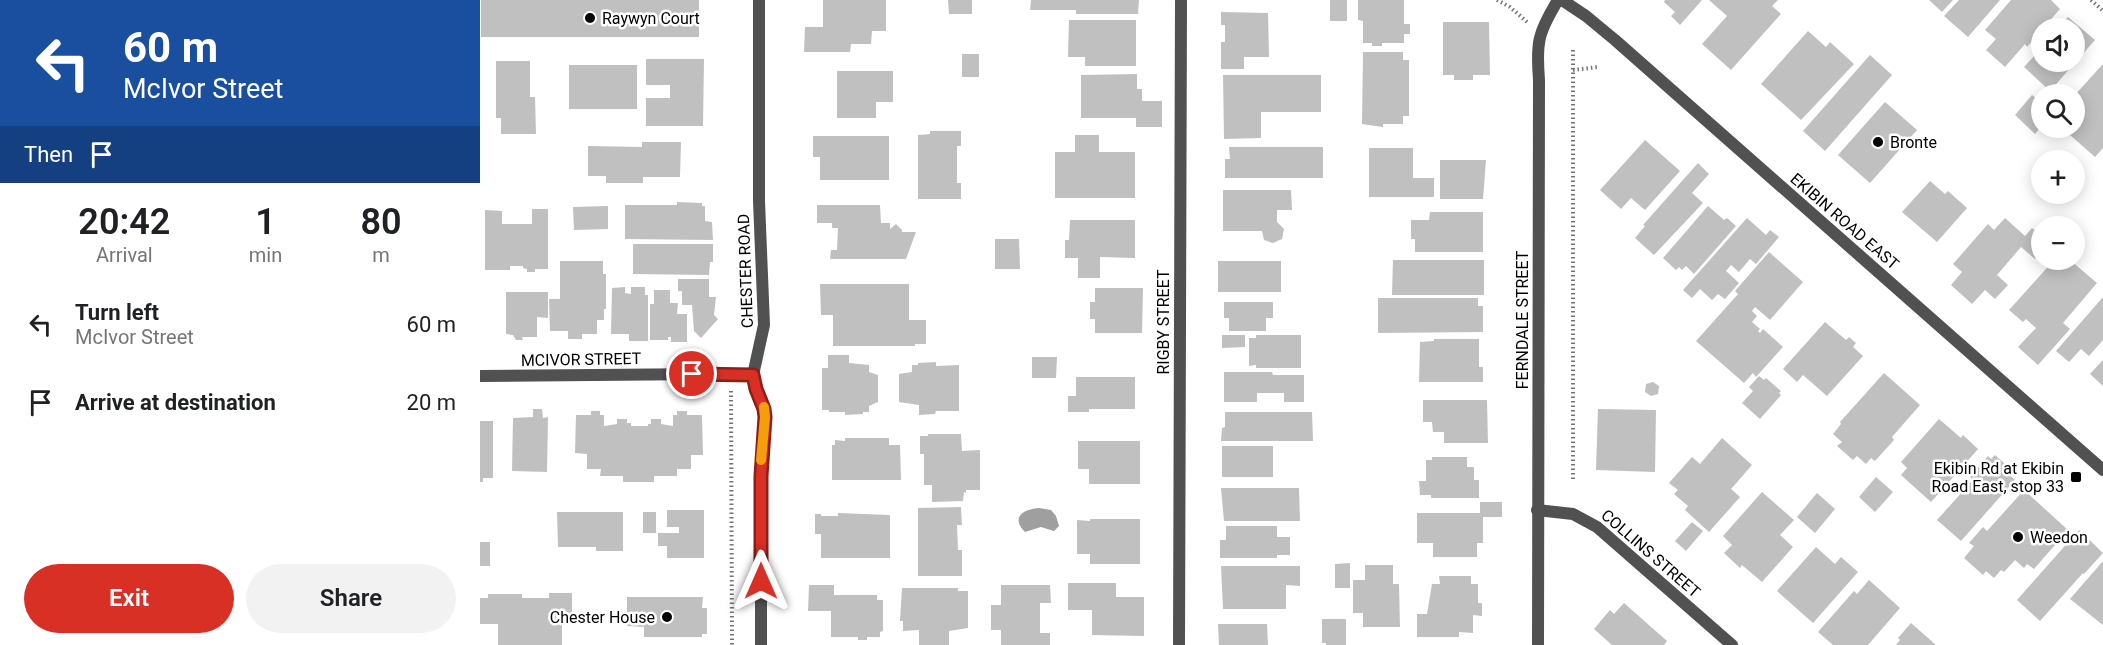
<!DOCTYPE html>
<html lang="en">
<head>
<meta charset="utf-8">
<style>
  :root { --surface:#fff; --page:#f2f2f2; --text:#202124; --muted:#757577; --accent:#d93025 }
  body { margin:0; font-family:Roboto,sans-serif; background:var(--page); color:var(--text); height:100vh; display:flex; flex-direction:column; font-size:22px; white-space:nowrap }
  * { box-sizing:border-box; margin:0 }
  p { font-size:20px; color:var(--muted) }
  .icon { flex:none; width:33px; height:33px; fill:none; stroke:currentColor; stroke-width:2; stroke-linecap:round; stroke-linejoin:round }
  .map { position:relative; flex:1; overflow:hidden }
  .panel { display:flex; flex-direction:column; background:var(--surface); width:480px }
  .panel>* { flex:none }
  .hud { background:#1a4fa0; color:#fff; overflow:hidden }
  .fabs { position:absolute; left:1551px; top:18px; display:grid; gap:12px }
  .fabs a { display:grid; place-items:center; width:54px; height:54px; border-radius:50%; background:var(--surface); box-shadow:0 3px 15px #0003; font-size:30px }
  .pin { position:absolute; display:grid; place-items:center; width:51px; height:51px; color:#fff; margin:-26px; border:3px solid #fff; border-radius:50%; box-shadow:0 2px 6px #0007 }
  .me { position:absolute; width:66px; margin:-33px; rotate:0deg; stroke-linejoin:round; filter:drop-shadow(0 0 4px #0008) }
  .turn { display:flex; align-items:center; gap:21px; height:126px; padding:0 24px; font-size:27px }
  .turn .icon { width:78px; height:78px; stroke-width:2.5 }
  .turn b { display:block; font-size:42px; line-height:51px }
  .then { display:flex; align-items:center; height:57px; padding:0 24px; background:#0003; gap:12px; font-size:22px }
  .eta { display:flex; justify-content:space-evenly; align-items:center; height:102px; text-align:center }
  .eta b { font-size:36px; font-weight:600; line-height:42px }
  .button { display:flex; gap:12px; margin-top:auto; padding:12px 24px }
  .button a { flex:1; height:69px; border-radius:36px; background:var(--accent); color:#fff; font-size:24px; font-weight:600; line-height:69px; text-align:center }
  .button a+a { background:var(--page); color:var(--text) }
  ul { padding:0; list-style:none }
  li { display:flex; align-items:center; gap:18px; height:78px; padding:0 24px }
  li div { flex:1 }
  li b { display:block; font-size:22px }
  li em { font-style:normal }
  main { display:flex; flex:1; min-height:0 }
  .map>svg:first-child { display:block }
  .water { fill:#9f9f9f }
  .building { fill:#c0c0c0 }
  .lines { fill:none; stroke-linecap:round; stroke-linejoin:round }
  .path { stroke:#737373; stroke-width:4; stroke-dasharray:1.5 3; stroke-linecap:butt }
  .minor { stroke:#515151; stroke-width:12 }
  .tertiary { stroke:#515151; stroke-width:12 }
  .route-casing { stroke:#8d1f18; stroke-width:15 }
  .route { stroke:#d93025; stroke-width:10 }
  .slow { stroke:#f59e0b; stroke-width:10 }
  .poi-dot { fill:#000; stroke:#fff; stroke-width:2 }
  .labels { text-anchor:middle; stroke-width:5; stroke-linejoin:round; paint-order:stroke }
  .poi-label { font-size:16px; fill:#000; stroke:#fff; text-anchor:start }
  .street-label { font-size:16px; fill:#000; stroke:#fff }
</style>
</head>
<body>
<main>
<section class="panel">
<div class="hud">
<div class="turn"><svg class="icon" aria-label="left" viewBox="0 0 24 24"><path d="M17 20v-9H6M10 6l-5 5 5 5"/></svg><div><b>60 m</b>McIvor Street</div></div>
<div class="then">Then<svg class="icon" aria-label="arrive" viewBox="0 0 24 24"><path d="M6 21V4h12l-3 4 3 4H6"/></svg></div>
</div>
<div class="eta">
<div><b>20:42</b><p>Arrival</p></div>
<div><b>1</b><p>min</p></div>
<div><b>80</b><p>m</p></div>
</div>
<ul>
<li><svg class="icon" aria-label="left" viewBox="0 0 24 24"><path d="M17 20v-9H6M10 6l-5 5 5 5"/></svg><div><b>Turn left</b><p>McIvor Street</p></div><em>60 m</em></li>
<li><svg class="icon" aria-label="arrive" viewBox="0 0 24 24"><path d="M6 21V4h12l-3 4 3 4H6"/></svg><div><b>Arrive at destination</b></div><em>20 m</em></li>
</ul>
<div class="button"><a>Exit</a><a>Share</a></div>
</section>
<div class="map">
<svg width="1623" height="645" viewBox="0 0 1623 645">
  <rect width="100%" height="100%" fill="#fff"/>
  <path class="water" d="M559 508 571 510 576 516 579 526 574 531 561 527 545 532C530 517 544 509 559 508Z"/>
  <g class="building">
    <rect x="1" y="0" width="218" height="37"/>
    <path d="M343 0H406V31H392L391 44H371L370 52H324L325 27H343Z"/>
    <path d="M468 0H492V14H469Z"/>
    <path d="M551 0H659L658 14H596V10H550Z"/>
    <rect x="850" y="0" width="17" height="21"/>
    <path d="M878 0H924V24H930V34H924V43H902V46H892V43H883V21L878 20Z"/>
    <path d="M1185 0H1222L1200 25 1191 16 1195 12 1184 2Z"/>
    <path d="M1229 0H1298L1292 6 1301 14 1251 70 1222 44 1247 16Z"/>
    <path d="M1449 0H1473L1462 12Z"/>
    <path d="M1479 0H1520L1488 37 1464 16Z"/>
    <path d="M1531 0H1571L1580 9 1547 47 1545 44 1525 67 1506 50 1516 39 1505 30Z"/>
    <path d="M741 12 788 13 789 57H764V69H741V42H745V25H741Z"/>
    <path d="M1588 17 1615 40 1570 91 1544 67 1562 47V62H1594V28H1578Z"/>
    <path d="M589 20H656V66H605V57H588Z"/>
    <path d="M963 22H1009L1010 75H993V80H974V75H963Z"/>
    <path d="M1328 31 1346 47 1350 42 1374 64 1321 120 1281 84Z"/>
    <path d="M883 52H923V60H929V116H923V124H903V127L882 124Z"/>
    <rect x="482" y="54" width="17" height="23"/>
    <path d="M1390 55 1412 75 1345 151 1323 131Z"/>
    <path d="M166 59H224L223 126H166V98H190V85H166Z"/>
    <path d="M16 61H50V97H55L56 134H21V118H16Z"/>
    <path d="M1623 64V148L1615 157 1582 128H1594V96Z"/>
    <rect x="89" y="65" width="68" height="44"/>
    <path d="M357 71H413V102H396V118H357Z"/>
    <path d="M657 74V89H662V101H682V127H656V118H601V75Z"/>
    <path d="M743 75H841V112H781V138L744 139Z"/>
    <path d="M1552 95 1562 103V126L1555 134 1535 115Z"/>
    <path d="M1405 102 1437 130 1390 183 1358 155Z"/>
    <path d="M450 131H481V146H477V183H481V199H438V135L450 134Z"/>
    <path d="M595 135H619V152H655V198H575V152H595Z"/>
    <path d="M333 136H409V180H340V157H333Z"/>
    <path d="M1165 140 1200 171 1165 210 1151 198 1141 209 1120 190Z"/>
    <path d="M162 142H201L200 177H163V183H126V176H108V146L162 147Z"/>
    <path d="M749 147H843V178H745V159H750Z"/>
    <path d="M889 148H933V178H954V197H889Z"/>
    <path d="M960 160H1006L1003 199H960Z"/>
    <path d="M1218 163 1229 174 1212 193 1223 203 1174 255 1155 238 1165 226 1163 225Z"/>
    <path d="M1450 181 1465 194 1468 191 1487 208 1457 242 1422 212Z"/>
    <path d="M743 190H811L812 210H797V222L804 229 802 239 793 243 784 240 782 231H743Z"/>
    <path d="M197 202 222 203V206H225V221L232 222 233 240 145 239V205H197Z"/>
    <path d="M337 205H400L401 223H410V229L416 224 422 230V232H436L426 259H350L351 250H357L358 228H352V223H337Z"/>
    <path d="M128 206V229L94 230 93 207Z"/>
    <path d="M1228 206 1244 220 1247 218 1256 226 1214 274 1206 266 1202 270 1199 267 1196 270 1183 258Z"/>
    <path d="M52 209H68V269H55V272H47V269L43 268V266H30V270H5V210L22 211V224H52Z"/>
    <path d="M950 212H1003V252H935V239H931V220H949Z"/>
    <path d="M1267 218 1286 235 1290 230 1299 237 1276 264 1270 259 1259 272 1251 265 1246 271 1259 283 1245 299 1238 294 1232 300 1220 289 1212 298 1203 290Z"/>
    <path d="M1525 218 1545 236 1552 228 1562 236V252L1555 259 1541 247 1517 275 1528 285 1515 299 1505 290 1492 304 1471 285 1482 272 1473 264 1508 224 1514 230Z"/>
    <path d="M590 220H655V258L620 257V278H598V258H585V240H589Z"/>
    <path d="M515 239H539L540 269H515Z"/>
    <path d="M153 244H233V262H230L229 275 153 274Z"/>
    <path d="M1289 252 1323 282 1290 320 1275 307 1272 311 1277 316 1272 322 1280 329 1278 331 1280 333 1283 329 1303 347 1276 377 1273 373 1264 383 1216 341 1258 294 1255 291Z"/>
    <path d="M913 260H1004V295H912Z"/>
    <path d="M1574 260H1590L1617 283 1583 323 1590 329 1558 365 1538 347 1556 328 1546 319 1543 322 1529 310Z"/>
    <path d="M80 261H123V274H126V309H124V320H117V334H102V339H88V331H70L69 299H80Z"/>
    <rect x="738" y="261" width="63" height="31"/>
    <path d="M198 279H229V297H236L234 315 238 319 221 338 214 331 212 305H202V291H198Z"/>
    <path d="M340 284H429V320H446V344H435V346H353V315H341Z"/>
    <path d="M145 287V293L151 294V287H165V295H168V341H149V334H131L132 288Z"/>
    <path d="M615 288H663L662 333H615V319H610V302H615Z"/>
    <path d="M174 290H190V303H198L197 314H207V342H191V337H188V340H170V304H174Z"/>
    <path d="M26 292H68V318L57 317V337H42L43 340H36L33 335 26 334Z"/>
    <path d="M1623 297V340L1609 356 1601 349 1589 362 1576 351Z"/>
    <path d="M898 298H998V306H1003V332L898 333Z"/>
    <path d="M744 302H793V318H786V331H749V318H744Z"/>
    <path d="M1345 322 1366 340 1369 337 1376 343 1373 347 1383 356 1347 396 1323 375 1317 382 1303 369Z"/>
    <path d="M742 335H765V347L742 348Z"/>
    <path d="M776 335H821V368H776V365L769 366V338H776Z"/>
    <path d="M954 339H999V367H1003V382H939L940 342 954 341Z"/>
    <path d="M348 355H369V363L389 365V372L398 375V402L389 406V412H383V414L365 415V412H349V410H342V368H348Z"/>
    <path d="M552 357H577L576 378H552Z"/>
    <path d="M1623 360V386L1610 374Z"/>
    <path d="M456 362V366L479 365V411H456L455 414 439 415V405L419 402V374L432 372V365H438V363Z"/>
    <path d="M744 372H792L793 375H824V402H804V393H777V402H744Z"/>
    <path d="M1404 373 1440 405 1412 437 1414 440 1395 461 1391 458 1386 464 1377 456 1373 460 1357 446 1362 442 1353 434 1361 424 1360 422Z"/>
    <path d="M1279 376 1284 380 1286 378 1301 391 1299 393 1301 395 1280 419 1262 403 1273 391 1269 387Z"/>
    <path d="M596 377H655V409H609V412H588V396H596Z"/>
    <path d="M1173 382 1179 386 1178 394 1171 396 1165 392 1166 384Z"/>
    <path d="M943 400H1007L1008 443H964V432H953L952 422H943Z"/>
    <path d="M53 409H62L63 418 68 417 67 472 32 471 33 418 53 417Z"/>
    <path d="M1118 409 1176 410 1175 472 1116 470Z"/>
    <path d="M111 411H120V415H124V426L137 424V419H147V423H151V426H168V424H171V419H181V424L193 426V415H197V411H207V415H222L223 455H211V469H197V476H174V482H143V476H120L121 469H107V454L95 453 96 415H111Z"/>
    <path d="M745 412H832L833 441H741L742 428 745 427Z"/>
    <path d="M1459 419 1481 438 1483 435 1498 449 1451 502 1421 475 1427 468 1421 462Z"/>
    <path d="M0 421H13V478H3V482H0Z"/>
    <path d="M448 434H481L482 451 500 450V490H486V493L484 492 483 501 452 502V485H444V454H440V436H448Z"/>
    <path d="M365 438H409V445H420L421 480H352V445H355V440L365 441Z"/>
    <path d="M1242 438 1272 465 1251 489 1260 497 1229 532 1205 510 1208 506 1194 494 1198 490 1189 483 1212 457 1220 464Z"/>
    <path d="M598 441H660V484H609V469H598Z"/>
    <rect x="742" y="446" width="51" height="31"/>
    <path d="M1515 455 1532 470 1529 474 1535 480 1481 541 1457 520 1493 480 1490 477 1508 456 1511 459Z"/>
    <path d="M952 457H987V467H994V480H999V498H951V495H940L939 481H946V460H952Z"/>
    <path d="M1396 477 1413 492 1395 512 1379 497Z"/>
    <path d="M741 488H819L820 521H744Z"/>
    <path d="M1544 490 1588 530 1554 569 1547 564 1544 568 1535 560 1524 572 1521 570 1514 578 1506 571 1503 575 1484 558 1494 546 1489 543 1503 527 1507 531Z"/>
    <path d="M1282 492 1314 520 1300 535 1313 547 1282 582 1262 565 1260 568 1244 553 1252 545 1243 536Z"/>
    <path d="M1337 493 1355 509 1335 533 1317 517Z"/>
    <path d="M1000 502H1022V517H1003V543H997V557H953V543H937V513H1000Z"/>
    <path d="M481 507 482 525H477L478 550H482V576H438V508Z"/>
    <path d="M187 510H224V558H187V546H178V533H199V527H187Z"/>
    <path d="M77 512H143V551H116V547H78Z"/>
    <rect x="163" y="512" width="13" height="21"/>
    <path d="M358 513 410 515V558H341V534H335V514H341V516H358Z"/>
    <path d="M610 519H660V564H610V554H597V520L610 521Z"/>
    <path d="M1212 522 1223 531 1206 551 1195 541Z"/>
    <path d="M746 526H797V537H810V555H797V558H740V540H746Z"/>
    <path d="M1599 530 1623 553 1604 574 1603 573 1560 621 1537 600Z"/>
    <rect x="0" y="542" width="10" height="24"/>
    <path d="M1336 547 1355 564 1361 557 1378 572 1333 623 1297 591Z"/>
    <path d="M1623 561V625L1590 599Z"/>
    <path d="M870 563V588H855V564Z"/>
    <path d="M885 565H913V584H919L920 627H883V613H873V580H885Z"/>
    <path d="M741 566H820V586L806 585V609H743Z"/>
    <path d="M959 576H991V584H998V603H1002V616L993 615V633L979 632V637H937V614H947L952 584H960Z"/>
    <path d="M1389 580 1420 608 1388 645H1353L1338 632 1374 591 1377 594Z"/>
    <path d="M588 583H636V597H664V636L612 635V610H588Z"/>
    <path d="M329 585H354V595H397V600H403V631L400 632V637H387V640H378V637H351V611H328Z"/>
    <path d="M521 585H570L571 603H560V633H570V645H521V630H511V605H521Z"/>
    <path d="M422 588H478V591H488V628L469 631V645H439V630L423 631V621H420Z"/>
    <path d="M69 593H92V625H82V645H18V624H0V598H8V594H42V598H69Z"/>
    <path d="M147 597H223L222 608H227V634H222V637H164V627L147 626Z"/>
    <path d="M1144 603 1187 641 1184 645H1132L1114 629 1130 610 1134 614Z"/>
    <path d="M842 619H866V645H846V643H842Z"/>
    <path d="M1431 623 1456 645H1416L1420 640 1418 638Z"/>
    <path d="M738 624H787L788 645H739Z"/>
  </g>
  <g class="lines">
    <g class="path">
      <path d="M1017 0 1030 7 1047 22"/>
      <path d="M1611 0 1623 11"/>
      <path d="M1093 50V480"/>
      <path d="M1093 70 1118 67"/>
      <path d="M251 391 252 645"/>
    </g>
    <g class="minor">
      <path d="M279 0V201L284 325 273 375 276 389 284 409 285 417 281 476V645"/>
      <path d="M0 376 228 374 273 375"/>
      <path d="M1057 510 1093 514 1117 527 1252 645"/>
      <path d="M699 645 701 0"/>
      <path d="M1058 645 1059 80C1056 42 1058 33 1078 0"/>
    </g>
    <path class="tertiary" d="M1082 0 1106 16 1135 40 1623 470"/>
  </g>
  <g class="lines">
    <g class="route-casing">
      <path id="route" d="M212 374 273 375 276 389 284 409 285 417 281 476V581"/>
    </g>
    <use href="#route" class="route"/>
    <path class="slow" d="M281 460 285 417 284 407"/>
  </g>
  <g class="poi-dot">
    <circle cx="110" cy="18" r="6"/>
    <circle cx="1398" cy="142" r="6"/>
    <rect x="1590" y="471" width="12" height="12" rx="3"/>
    <circle cx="1538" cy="537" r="6"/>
    <circle cx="187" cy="617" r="6"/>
  </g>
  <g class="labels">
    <g class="poi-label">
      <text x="122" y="24">Raywyn Court</text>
      <text x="1410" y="148">Bronte</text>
      <text x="1584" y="474" text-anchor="end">Ekibin Rd at Ekibin<tspan x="1584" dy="18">Road East, stop 33</tspan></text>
      <text x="1550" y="543">Weedon</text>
      <text x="175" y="623" text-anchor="end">Chester House</text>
    </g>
    <g class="street-label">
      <text transform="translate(1365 221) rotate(41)" y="6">EKIBIN ROAD EAST</text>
      <text transform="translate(265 271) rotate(-92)" y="6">CHESTER ROAD</text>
      <text transform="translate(1042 320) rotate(-90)" y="6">FERNDALE STREET</text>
      <text transform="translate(683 322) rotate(-90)" y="6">RIGBY STREET</text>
      <text transform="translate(101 359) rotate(-1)" y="6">MCIVOR STREET</text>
      <text transform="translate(1171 553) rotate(41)" y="6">COLLINS STREET</text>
    </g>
  </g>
</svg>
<div class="fabs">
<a><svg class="icon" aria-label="sound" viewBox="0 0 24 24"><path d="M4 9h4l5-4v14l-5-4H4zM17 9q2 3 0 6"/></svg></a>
<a><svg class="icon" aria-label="search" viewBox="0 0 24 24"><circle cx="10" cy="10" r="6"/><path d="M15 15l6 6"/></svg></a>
<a>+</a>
<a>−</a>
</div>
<div class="pin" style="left:212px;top:374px;background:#d93025"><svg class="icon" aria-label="arrive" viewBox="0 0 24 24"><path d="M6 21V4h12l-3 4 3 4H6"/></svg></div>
<svg class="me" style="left:281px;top:581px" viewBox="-20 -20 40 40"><path d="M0-17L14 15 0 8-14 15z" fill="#d93025" stroke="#fff" stroke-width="4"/></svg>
</div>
</main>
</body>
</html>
